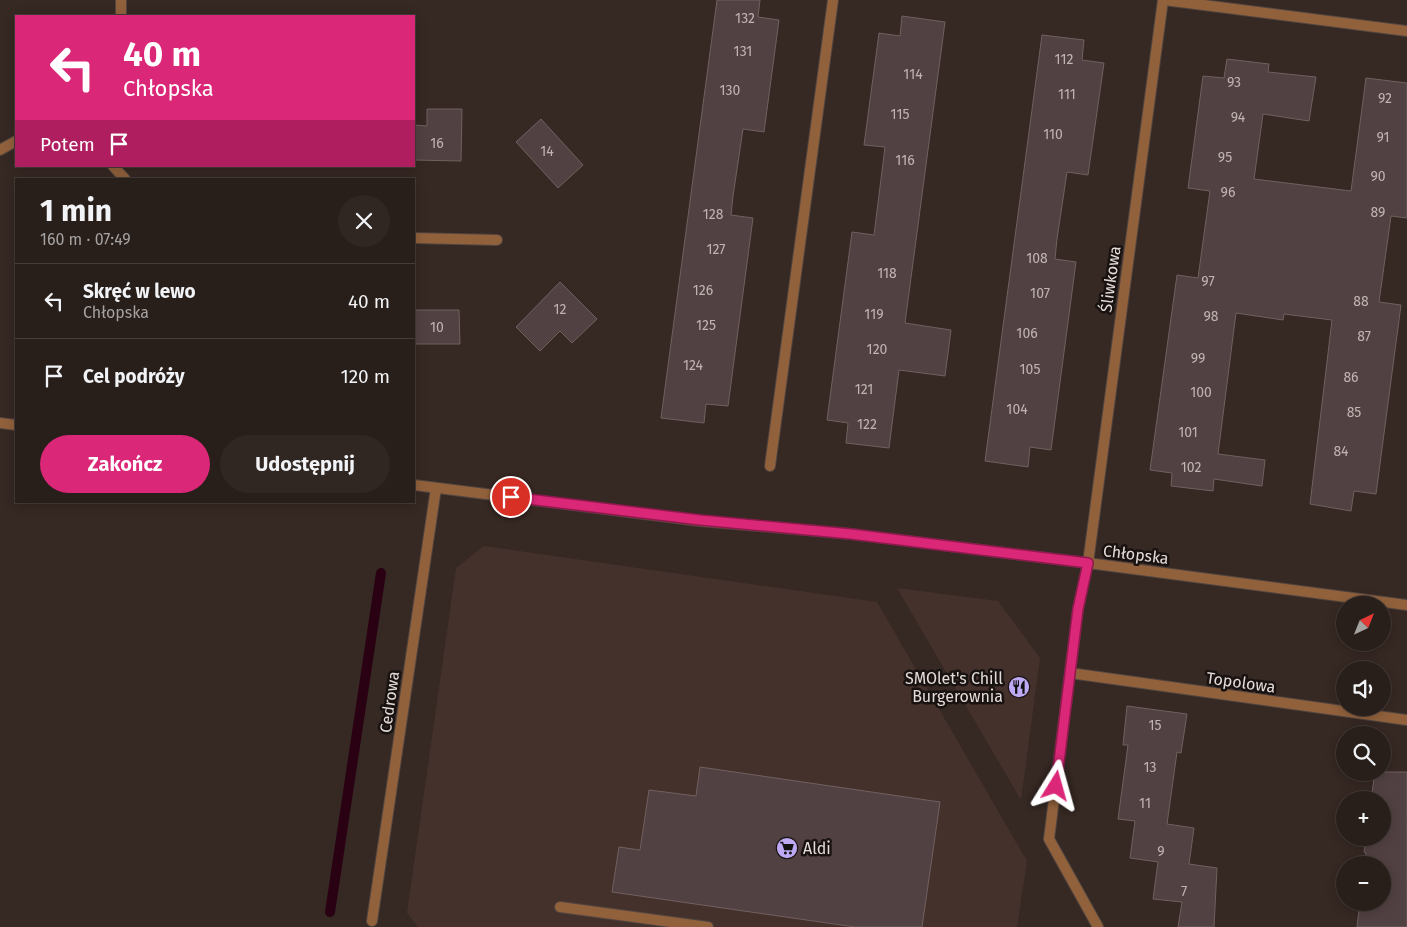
<!DOCTYPE html>
<html lang="pl">
<head>
<meta charset="utf-8">
<style>
  :root { --surface:#281e1a; --page:#302723; --text:#f1f3f6; --muted:#a5a2a2; --line:#443c39; --accent:#db2777 }
  body { margin:0; font-family:"Fira Sans",sans-serif; background:var(--page); color:var(--text); height:100vh; display:flex; flex-direction:column; font-size:19px; white-space:nowrap }
  * { box-sizing:border-box; margin:0 }
  p { font-size:16px; color:var(--muted) }
  .icon { flex:none; width:28px; height:28px; fill:none; stroke:currentColor; stroke-width:2; stroke-linecap:round; stroke-linejoin:round }
  .map { position:relative; flex:1; overflow:hidden }
  .sheet { position:absolute; left:15px; top:178px; width:400px; height:325px; display:flex; flex-direction:column; background:var(--surface); border-radius:0px; box-shadow:0 2px 12px #0003,0 0 0 1px var(--line) }
  .sheet>* { flex:none }
  .hud { position:absolute; left:15px; top:15px; width:400px; height:152px; border-radius:0px; box-shadow:0 2px 12px #0003,0 0 0 1px var(--line); background:#db2777; color:#fff; overflow:hidden }
  .needle { width:32px; rotate:43deg }
  .controls { position:absolute; left:1336px; top:596px; display:grid; gap:10px }
  .controls a { display:grid; place-items:center; width:55px; height:55px; border-radius:50%; background:var(--surface); box-shadow:0 2px 12px #0003,0 0 0 1px var(--line); font-size:25px }
  .pin { position:absolute; display:grid; place-items:center; width:42px; height:42px; color:#fff; margin:-21px; border:2px solid #fff; border-radius:50%; box-shadow:0 1px 5px #0007 }
  .me { position:absolute; width:55px; margin:-28px; rotate:8deg; stroke-linejoin:round; filter:drop-shadow(0 0 4px #0008) }
  .turn { display:flex; align-items:center; gap:18px; height:105px; padding:0 25px; font-size:22px }
  .turn .icon { width:65px; height:65px; stroke-width:2.5 }
  .turn b { display:block; font-size:35px; line-height:42px }
  .then { display:flex; align-items:center; height:48px; padding:0 25px; background:#0003; gap:10px; font-size:19px }
  .round { display:grid; place-items:center; flex:none; width:52px; height:52px; border-radius:26px; background:var(--page) }
  .summary { display:flex; align-items:center; justify-content:space-between; height:85px; padding:0 25px }
  h1 { font-size:30px; font-weight:700; line-height:38px }
  .cta { display:flex; gap:10px; margin-top:auto; padding:10px 25px }
  .cta a { flex:1; height:58px; border-radius:30px; background:var(--accent); color:#fff; font-size:20px; font-weight:700; line-height:58px; text-align:center }
  .cta a+a { background:var(--page); color:var(--text) }
  ul { padding:0; list-style:none }
  li { display:flex; align-items:center; gap:15px; height:75px; padding:0 25px; border-top:1px solid var(--line) }
  li div { flex:1 }
  li b { display:block; font-size:19px }
  li em { font-style:normal }
  .map>svg:first-child { display:block }
  .built { fill:#45312c }
  .lines { fill:none; stroke-linecap:round; stroke-linejoin:round }
  .stream { stroke:#290113; stroke-width:10 }
  .building { fill:#524142; stroke:#716060 }
  .service-casing { stroke:#524540; stroke-width:12 }
  .minor-casing { stroke:#524540; stroke-width:12 }
  .tertiary-casing { stroke:#524540; stroke-width:12 }
  .service { stroke:#91613c; stroke-width:10 }
  .minor { stroke:#91613c; stroke-width:10 }
  .tertiary { stroke:#91613c; stroke-width:10 }
  .route-casing { stroke:#8e194d; stroke-width:12 }
  .route { stroke:#db2777; stroke-width:9 }
  .labels { text-anchor:middle; stroke-width:5; stroke-linejoin:round; paint-order:stroke }
  .number-label { font-size:14px; fill:#c0b4b2 }
  .street-label { font-size:16px; fill:#e4dbd8; stroke:#181210 }
  .poi-label { font-size:16px; fill:#e4dbd8; stroke:#181210; text-anchor:end }
</style>
</head>
<body>
<div class="map">
<svg width="1407" height="927" viewBox="0 0 1407 927">
  <rect width="100%" height="100%" fill="#362823"/>
  <g class="built">
    <path d="M484 546 877 602 1027 861 1017 927H418L407 913 456 568Z"/>
    <path d="M897 588 998 601 1040 658 1021 800Z"/>
  </g>
  <g class="lines">
    <path class="stream" d="M330 912 381 573"/>
  </g>
  <g class="building">
    <path d="M717 0H760L758 17 779 20 764 132 743 129 733 196 731 215 753 218 728 406 706 404 704 423 661 418Z"/>
    <path d="M902 16 945 22 905 323 951 330 945 376 899 370 889 448 846 443 848 423 827 420 852 232 874 235 885 147 864 145 879 33 900 36Z"/>
    <path d="M1042 35 1084 40 1082 60 1104 63 1088 175 1067 172 1057 239 1055 259 1076 262 1051 450 1030 447 1028 467 985 461Z"/>
    <path d="M1227 59 1269 64 1268 72 1316 77 1309 121 1263 114 1254 179 1351 191 1366 78 1407 83V218L1391 216 1379 302 1401 305 1376 494 1354 491 1351 511 1310 504 1332 320 1284 314 1283 320 1236 313 1218 454 1265 460 1262 486 1214 479 1213 491 1171 486 1172 473 1150 470 1177 275 1198 278 1210 191 1188 188 1203 76 1224 78Z"/>
    <path d="M427 109H462L461 161 414 160V125L427 126Z"/>
    <path d="M541 119 583 165 558 188 516 142Z"/>
    <path d="M560 282 597 319 572 343 560 331 540 351 516 327Z"/>
    <path d="M414 310H459L460 344H414Z"/>
    <path d="M1127 706 1187 714 1181 753 1177 752 1167 824 1194 828 1189 864 1217 868 1214 927H1178L1182 902 1153 899 1158 862 1130 858 1135 821 1118 819 1128 745H1123Z"/>
    <path d="M700 767 940 802 922 927H855L612 892 619 847 640 850 649 790 696 796Z"/>
    <path d="M1375 772H1407V927H1357L1360 902H1382V865H1365L1366 853 1364 852 1366 838H1382V800H1371Z"/>
  </g>
  <g class="lines">
    <g class="service-casing">
      <path id="service" d="M560 907 708 927"/>
    </g>
    <g class="minor-casing">
      <g id="minor">
        <path d="M1164 0 1407 31"/>
        <path d="M121 16V0"/>
        <path d="M0 150 16 141"/>
        <path d="M113 166 125 179"/>
        <path d="M414 238 497 240"/>
        <path d="M770 466 833 0"/>
        <path d="M1070 673 1407 720"/>
        <path d="M372 921 436 488"/>
        <path d="M1098 927 1049 839 1078 609 1088 563 1163 0"/>
      </g>
    </g>
    <g class="tertiary-casing">
      <g id="tertiary">
        <path d="M0 423 16 425"/>
        <path d="M414 485 700 521 851 534 1088 563 1407 605"/>
      </g>
    </g>
    <use href="#service" class="service"/>
    <use href="#minor" class="minor"/>
    <use href="#tertiary" class="tertiary"/>
  </g>
  <g class="lines">
    <g class="route-casing">
      <path id="route" d="M511 497 700 520 851 534 1088 563 1078 609 1056 786"/>
    </g>
    <use href="#route" class="route"/>
  </g>
  <defs>
    <g id="restaurant-disc" transform="scale(1.125)"><circle r="9.5" fill="#bea9f5" stroke="#181210"/><path d="M-5-6h1v4h1v-4h1v4h1v-4h1v5L-1.5 .5V6h-2V.5L-5-1ZM5-6V6H3V1.5H1.5Q1.5-4 5-6Z" fill="#111"/></g>
    <g id="supermarket-disc" transform="scale(1.125)"><circle r="9.5" fill="#bea9f5" stroke="#181210"/><path d="M-6-5.5h2.5l.6 2H6L4.5 2H-2.5L-4.4-4H-6ZM-1.5 3.2a1.3 1.3 0 1 0 .1 0ZM3 3.2a1.3 1.3 0 1 0 .1 0Z" fill="#111"/></g>
  </defs>
  <g fill-rule="evenodd">
    <use href="#restaurant-disc" x="1019" y="687"/>
    <use href="#supermarket-disc" x="787" y="848"/>
  </g>
  <g class="labels">
    <g class="number-label">
      <text x="745" y="23">132</text>
      <text x="743" y="56">131</text>
      <text x="1064" y="64">112</text>
      <text x="913" y="79">114</text>
      <text x="1234" y="87">93</text>
      <text x="730" y="95">130</text>
      <text x="1067" y="99">111</text>
      <text x="1385" y="103">92</text>
      <text x="900" y="119">115</text>
      <text x="1238" y="122">94</text>
      <text x="1053" y="139">110</text>
      <text x="1383" y="142">91</text>
      <text x="437" y="148">16</text>
      <text x="547" y="156">14</text>
      <text x="1225" y="162">95</text>
      <text x="905" y="165">116</text>
      <text x="1378" y="181">90</text>
      <text x="1228" y="197">96</text>
      <text x="1378" y="217">89</text>
      <text x="713" y="219">128</text>
      <text x="716" y="254">127</text>
      <text x="1037" y="263">108</text>
      <text x="887" y="278">118</text>
      <text x="1208" y="286">97</text>
      <text x="703" y="295">126</text>
      <text x="1040" y="298">107</text>
      <text x="1361" y="306">88</text>
      <text x="560" y="314">12</text>
      <text x="874" y="319">119</text>
      <text x="1211" y="321">98</text>
      <text x="706" y="330">125</text>
      <text x="437" y="332">10</text>
      <text x="1027" y="338">106</text>
      <text x="1364" y="341">87</text>
      <text x="877" y="354">120</text>
      <text x="1198" y="363">99</text>
      <text x="693" y="370">124</text>
      <text x="1030" y="374">105</text>
      <text x="1351" y="382">86</text>
      <text x="864" y="394">121</text>
      <text x="1201" y="397">100</text>
      <text x="1017" y="414">104</text>
      <text x="1354" y="417">85</text>
      <text x="867" y="429">122</text>
      <text x="1188" y="437">101</text>
      <text x="1341" y="456">84</text>
      <text x="1191" y="472">102</text>
      <text x="1155" y="730">15</text>
      <text x="1150" y="772">13</text>
      <text x="1145" y="808">11</text>
      <text x="1161" y="856">9</text>
      <text x="1184" y="896">7</text>
    </g>
    <g class="street-label">
      <text transform="translate(1110 279) rotate(-82)" y="6">Śliwkowa</text>
      <text transform="translate(1136 554) rotate(7)" y="6">Chłopska</text>
      <text transform="translate(1241 682) rotate(8)" y="6">Topolowa</text>
      <text transform="translate(389 702) rotate(-82)" y="6">Cedrowa</text>
    </g>
    <g class="poi-label">
      <text x="1003" y="684">SMOlet's Chill<tspan x="1003" dy="18">Burgerownia</tspan></text>
      <text x="803" y="854" text-anchor="start">Aldi</text>
    </g>
  </g>
</svg>
<div class="controls">
<a><svg class="needle" viewBox="-14 -14 28 28"><path d="M0-13l5 13h-10z" fill="#e53935"/><path d="M0 13l5-13h-10z" fill="#a5a2a2"/></svg></a>
<a><svg class="icon" aria-label="sound" viewBox="0 0 24 24"><path d="M4 9h4l5-4v14l-5-4H4zM17 9q2 3 0 6"/></svg></a>
<a><svg class="icon" aria-label="search" viewBox="0 0 24 24"><circle cx="10" cy="10" r="6"/><path d="M15 15l6 6"/></svg></a>
<a>+</a>
<a>−</a>
</div>
<div class="pin" style="left:511px;top:497px;background:#d93025"><svg class="icon" aria-label="arrive" viewBox="0 0 24 24"><path d="M6 21V4h12l-3 4 3 4H6"/></svg></div>
<svg class="me" style="left:1056px;top:786px" viewBox="-20 -20 40 40"><path d="M0-17L14 15 0 8-14 15z" fill="#db2777" stroke="#fff" stroke-width="4"/></svg>
<div class="hud">
<div class="turn"><svg class="icon" aria-label="left" viewBox="0 0 24 24"><path d="M17 20v-9H6M10 6l-5 5 5 5"/></svg><div><b>40 m</b>Chłopska</div></div>
<div class="then">Potem<svg class="icon" aria-label="arrive" viewBox="0 0 24 24"><path d="M6 21V4h12l-3 4 3 4H6"/></svg></div>
</div>
<section class="sheet">
<div class="summary"><div><h1>1 min</h1><p>160 m · 07:49</p></div><a class="round"><svg class="icon" aria-label="close" viewBox="0 0 24 24"><path d="M6 6l12 12M18 6L6 18"/></svg></a></div>
<ul>
<li><svg class="icon" aria-label="left" viewBox="0 0 24 24"><path d="M17 20v-9H6M10 6l-5 5 5 5"/></svg><div><b>Skręć w lewo</b><p>Chłopska</p></div><em>40 m</em></li>
<li><svg class="icon" aria-label="arrive" viewBox="0 0 24 24"><path d="M6 21V4h12l-3 4 3 4H6"/></svg><div><b>Cel podróży</b></div><em>120 m</em></li>
</ul>
<div class="cta"><a>Zakończ</a><a>Udostępnij</a></div>
</section>
</div>
</body>
</html>
